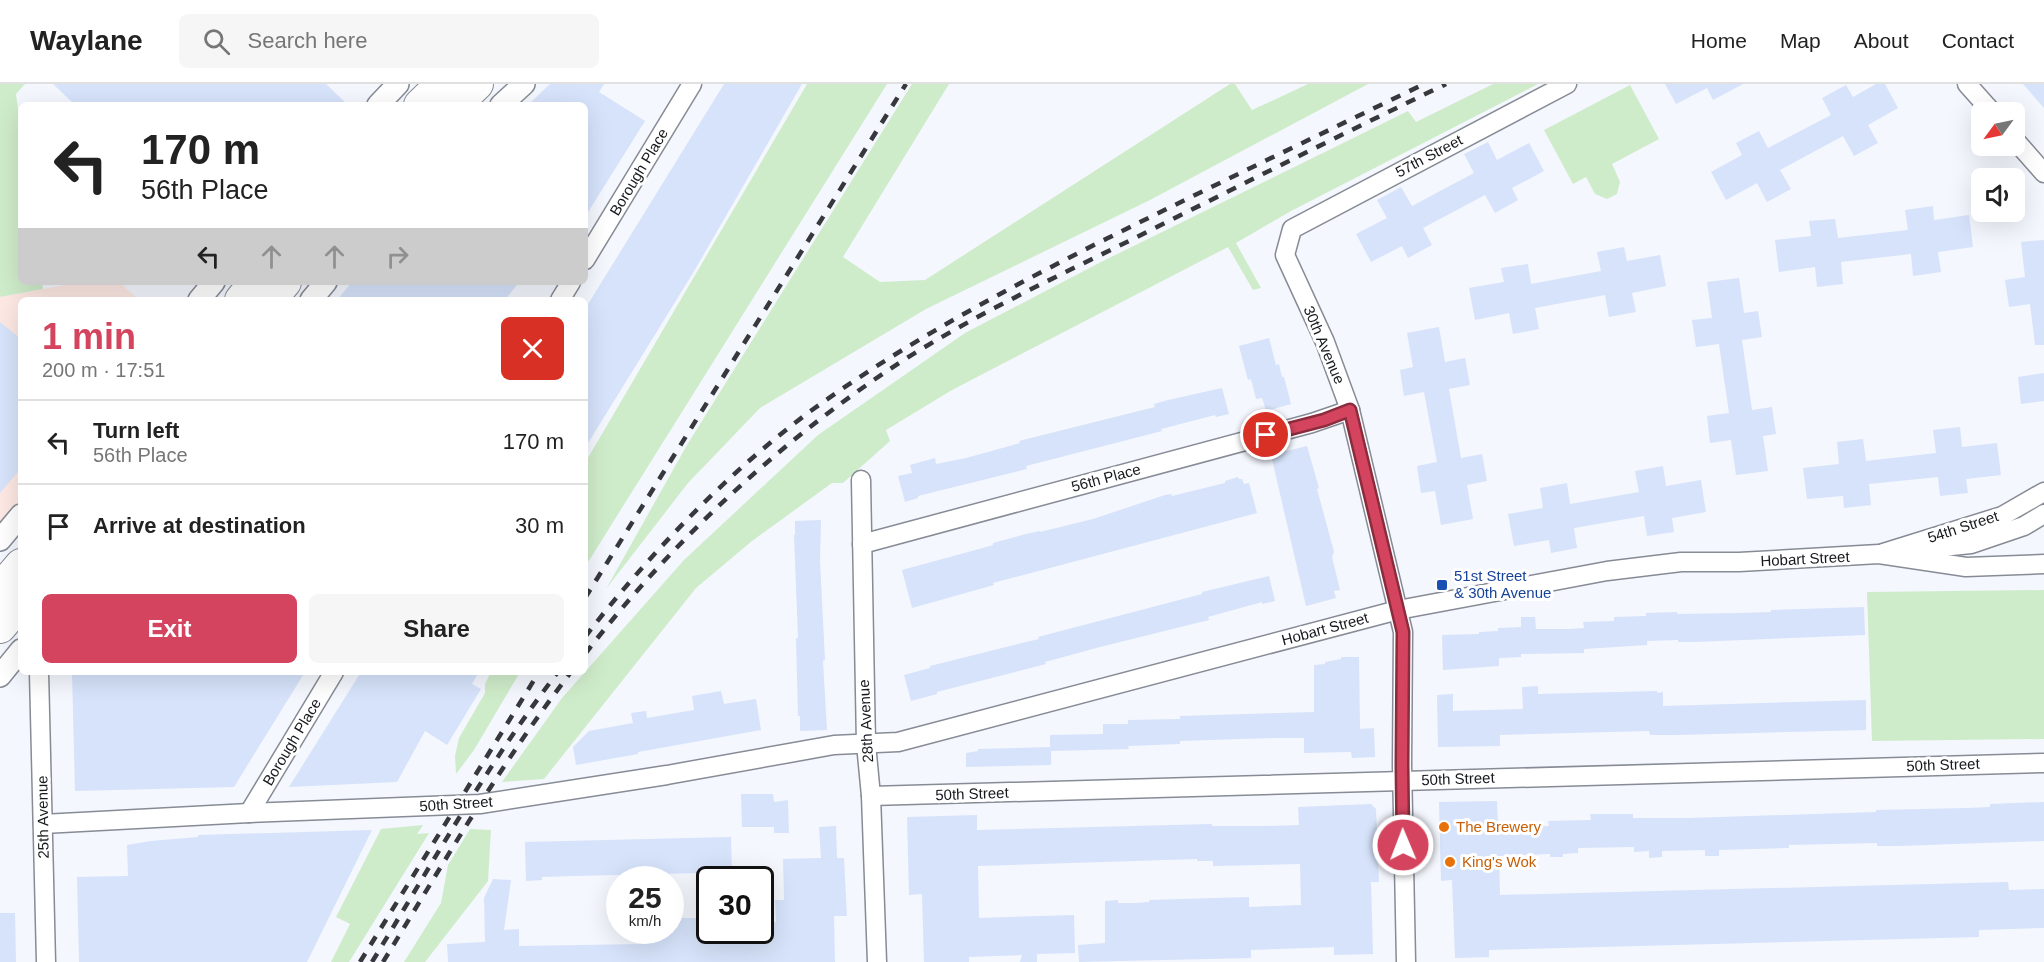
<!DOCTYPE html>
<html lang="en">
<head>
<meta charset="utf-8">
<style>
  :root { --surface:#fff; --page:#f6f6f6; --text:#222; --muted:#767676; --line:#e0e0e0; --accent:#d4445e }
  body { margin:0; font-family:Helvetica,sans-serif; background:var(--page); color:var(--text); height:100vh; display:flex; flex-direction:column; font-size:22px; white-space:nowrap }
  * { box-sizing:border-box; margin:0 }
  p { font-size:20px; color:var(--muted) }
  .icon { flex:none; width:33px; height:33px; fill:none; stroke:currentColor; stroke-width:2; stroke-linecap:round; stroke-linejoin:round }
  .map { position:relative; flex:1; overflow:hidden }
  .panel { position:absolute; left:18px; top:213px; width:570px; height:378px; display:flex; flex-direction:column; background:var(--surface); border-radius:9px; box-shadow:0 6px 24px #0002 }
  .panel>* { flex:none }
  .top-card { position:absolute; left:18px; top:18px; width:570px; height:183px; border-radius:9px; box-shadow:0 6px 24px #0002; background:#fff; color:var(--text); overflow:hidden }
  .needle { width:39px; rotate:237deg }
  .fabs { position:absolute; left:1971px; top:18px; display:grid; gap:12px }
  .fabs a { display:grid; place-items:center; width:54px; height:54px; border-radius:9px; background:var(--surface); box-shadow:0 6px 24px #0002; font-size:30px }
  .speed { position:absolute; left:606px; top:782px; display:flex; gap:12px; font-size:30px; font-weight:700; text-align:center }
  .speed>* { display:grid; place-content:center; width:78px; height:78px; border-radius:50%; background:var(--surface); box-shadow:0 6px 24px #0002; line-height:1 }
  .speed small { font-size:15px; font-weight:400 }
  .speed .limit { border:3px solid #111; border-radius:9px; background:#fff; color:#111 }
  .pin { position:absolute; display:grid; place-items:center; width:51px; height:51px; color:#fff; margin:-26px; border:3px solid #fff; border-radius:50%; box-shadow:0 2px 6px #0007 }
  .me { position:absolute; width:66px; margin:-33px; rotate:359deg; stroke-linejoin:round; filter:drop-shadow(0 0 4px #0008) }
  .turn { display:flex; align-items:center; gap:21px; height:126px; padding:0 24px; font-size:27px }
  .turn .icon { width:78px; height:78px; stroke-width:2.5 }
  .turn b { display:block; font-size:42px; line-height:51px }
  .lanes { display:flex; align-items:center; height:57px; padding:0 24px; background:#0003; justify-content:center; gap:30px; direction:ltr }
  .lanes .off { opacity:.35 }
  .round { display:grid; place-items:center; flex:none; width:63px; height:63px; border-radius:9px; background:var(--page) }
  .headline { display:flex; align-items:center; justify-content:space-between; height:102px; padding:0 24px }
  h1 { font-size:36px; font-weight:700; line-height:45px; color:var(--accent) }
  .button { display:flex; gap:12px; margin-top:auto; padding:12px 24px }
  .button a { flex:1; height:69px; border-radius:9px; background:var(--accent); color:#fff; font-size:24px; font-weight:700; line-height:69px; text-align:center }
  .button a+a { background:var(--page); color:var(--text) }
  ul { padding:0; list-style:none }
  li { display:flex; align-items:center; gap:18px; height:84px; padding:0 24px; border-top:2px solid var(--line) }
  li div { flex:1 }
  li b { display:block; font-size:22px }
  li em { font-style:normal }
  header { display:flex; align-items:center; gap:36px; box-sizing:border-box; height:84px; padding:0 30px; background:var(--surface); border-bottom:2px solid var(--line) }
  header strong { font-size:28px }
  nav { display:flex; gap:33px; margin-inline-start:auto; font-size:21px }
  .search { width:420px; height:54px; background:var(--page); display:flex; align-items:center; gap:15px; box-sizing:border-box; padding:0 21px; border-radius:9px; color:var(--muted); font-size:22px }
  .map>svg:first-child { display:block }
  .industrial { fill:#fde8e3 }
  .green { fill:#cfecca }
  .building { fill:#d6e3fa }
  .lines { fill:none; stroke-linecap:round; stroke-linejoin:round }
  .minor-casing { stroke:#868b95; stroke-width:21 }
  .tertiary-casing { stroke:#868b95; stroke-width:24 }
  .motorway-casing { stroke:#868b95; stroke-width:34 }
  .minor { stroke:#fff; stroke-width:18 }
  .tertiary { stroke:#fff; stroke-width:21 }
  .motorway { stroke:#fff; stroke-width:32 }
  .rail { stroke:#36383c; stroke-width:4.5; stroke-dasharray:10 10; stroke-linecap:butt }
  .route-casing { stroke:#8a2c3d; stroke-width:15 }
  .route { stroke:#d4445e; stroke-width:10 }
  .transit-dot { fill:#1a4fb4; stroke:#fff; stroke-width:2 }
  .food-dot { fill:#e8710a; stroke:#fff; stroke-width:2 }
  .labels { text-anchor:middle; stroke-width:6; stroke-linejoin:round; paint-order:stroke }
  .street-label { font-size:15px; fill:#16181c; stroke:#fff }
  .transit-label { font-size:15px; fill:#164399; stroke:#fff; text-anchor:start }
  .food-label { font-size:15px; fill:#c56008; stroke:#fff; text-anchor:start }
</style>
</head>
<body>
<header>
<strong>Waylane</strong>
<div class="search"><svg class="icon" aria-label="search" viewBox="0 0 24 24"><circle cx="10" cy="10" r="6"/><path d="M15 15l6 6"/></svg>Search here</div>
<nav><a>Home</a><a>Map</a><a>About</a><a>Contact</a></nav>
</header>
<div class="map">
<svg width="2044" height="878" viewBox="0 0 2044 878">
  <rect width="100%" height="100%" fill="#f4f7fe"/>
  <path class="industrial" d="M81 198H119L139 216H21V415L0 440V213Z"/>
  <g class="green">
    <path d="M0 0H25L16 10 21 47V198H42L43 205 0 213Z"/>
    <path d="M807 0H887L585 483V379Z"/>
    <path d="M912 0H949L843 173 880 198 925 196 1230 0H1235L1252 26 1308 0H1368L1150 116 926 225 760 324 688 399 606 505 687 361Z"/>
    <path d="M1493 0H1538L1291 127 1236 159 1261 204 1253 206 1228 163 952 306 886 346 890 357 843 399H832L752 457 696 504 544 695 502 698 562 614 684 476 818 351 965 249 1101 178 1408 27 1416 38Z"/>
    <path d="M1630 1 1659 55 1612 80 1620 98 1617 110 1607 115 1595 110 1586 93 1573 100 1544 46Z"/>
    <path d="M2044 506V655L1872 657 1867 508Z"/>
    <path d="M491 588H520L474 666 456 690 455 672 459 654 485 609V600Z"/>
    <path d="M423 741 417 750 429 749 349 878H331L350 840 336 833 381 745Z"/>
    <path d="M470 745 491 746 488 797 425 878H404L441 819 448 781Z"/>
  </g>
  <g class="building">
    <path d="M53 0H326L348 21H75Z"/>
    <path d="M550 0H604L599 8 645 37 585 133V21H528Z"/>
    <path d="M724 0H802L693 189 585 364V225Z"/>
    <path d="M1665 0H1743L1713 16 1707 4 1676 20Z"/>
    <path d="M1876 0H1885L1898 24 1868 41 1878 59 1854 72 1843 52 1780 86 1791 105 1767 118 1757 99 1726 116 1711 88 1742 71 1736 59 1759 47 1768 64 1831 31 1822 14 1846 1 1853 13Z"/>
    <path d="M2023 0H2044V24Z"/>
    <path d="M1488 58 1497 76 1529 59 1544 87 1512 104 1518 116 1495 129 1485 111 1423 144 1432 161 1408 174 1402 162 1371 178 1356 150 1387 134 1377 116 1401 103 1412 122 1474 89 1464 70Z"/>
    <path d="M1933 122 1934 136 1969 131 1971 146 1973 163 1938 168 1941 188 1913 192 1911 170 1841 178 1843 200 1817 203 1815 183 1779 188 1775 156 1811 152 1809 137 1835 135 1838 154 1908 146 1905 126Z"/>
    <path d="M2044 156V261H2035L2030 220 2009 223 2005 196 2025 193 2021 158Z"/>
    <path d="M1624 163 1627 177 1660 171 1666 202 1632 209 1636 228 1609 233 1605 211 1535 224 1539 245 1513 250 1509 229 1475 236 1469 204 1504 198 1501 184 1528 180 1531 200 1601 187 1597 168Z"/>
    <path d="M1739 194 1744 229 1758 227 1762 253 1742 256 1752 326 1772 323 1776 350 1763 352 1768 387 1736 391 1731 356 1710 359 1707 332 1729 329 1719 260 1696 263 1692 236 1712 234 1707 198Z"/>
    <path d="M352 198H519L505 216H337Z"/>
    <path d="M0 238 21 255V384L0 409Z"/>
    <path d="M1439 243 1445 278 1465 274 1470 301 1449 305 1461 374 1482 370 1487 397 1467 401 1473 435 1441 441 1435 407 1421 409 1417 382 1437 378 1424 308 1404 312 1400 286 1413 283 1407 249Z"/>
    <path d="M1269 254 1276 281 1279 280 1282 293H1284L1291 320 1266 327 1262 314 1256 315 1251 295 1248 296 1239 262Z"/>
    <path d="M2044 289V317L2021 320 2018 293Z"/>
    <path d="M1222 304 1229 330 1216 333 1215 331 1161 345 1162 347 1026 382 1027 385 918 412V414L905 418 898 392 912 389 910 381 935 374 936 380 966 374 1006 363 1020 359 1019 357 1155 323 1154 320 1168 316Z"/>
    <path d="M1960 343 1962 363 1997 359 2001 391 1966 395 1968 409 1940 412 1938 393 1869 400 1871 421 1844 424 1843 412 1807 415 1803 384 1839 380 1837 358 1863 355 1866 377 1936 369 1933 346Z"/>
    <path d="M1307 362 1319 404 1317 405 1334 468 1332 473 1340 506 1334 507 1336 514 1306 522 1271 371Z"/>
    <path d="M1663 382 1666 402 1701 396 1704 416 1706 428 1672 434 1674 448 1647 452 1644 432 1574 444 1577 464 1551 469 1549 456 1514 462 1508 430 1543 424 1540 404 1567 399 1570 420 1639 408 1635 387Z"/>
    <path d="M1238 393 1239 395H1242L1244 400 1249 399 1257 429 993 499 994 501 912 524 902 486 990 462 993 461V459L1026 450 1040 447V448L1093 435 1165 411 1171 410 1172 412 1225 399V397Z"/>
    <path d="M821 436 820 477 825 576 823 577 827 646 800 647V632H798L796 554H798L794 451H795V437Z"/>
    <path d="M1269 492 1275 517 1262 520V518L1208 533 1209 536 1100 563 1045 578 1046 580 937 608V610L911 617 904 591 930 584V582L1026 558 1039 555 1038 553 1202 510V508Z"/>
    <path d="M1864 523 1865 551 1694 558H1678V556L1647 557V561L1584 565V569L1521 570V573L1499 574V582L1443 586 1442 551 1479 550V548L1498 547V544L1521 543V533H1535L1536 545H1569L1584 544 1583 538 1614 537V533L1646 532V529L1677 528V530L1740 529 1771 528V526Z"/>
    <path d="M1341 573H1359L1360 645 1374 644 1375 673 1352 674 1351 668 1304 669V654H1275L1180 657V660L1128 662 1129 665 1051 667V681L966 683V669L978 667V665L1050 663V651L1103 650V640H1128V636L1180 635V632L1314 628V581L1325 580V578L1341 575Z"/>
    <path d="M72 588H305L234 703 75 707Z"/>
    <path d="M361 588H479L472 600 481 605 447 661 425 647 397 698 289 703Z"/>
    <path d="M1538 602V610L1657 607V609L1663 608V622L1866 616V646L1678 651H1650L1649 647 1500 651V662L1438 663 1437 611 1453 610V627L1523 625 1522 603Z"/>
    <path d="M721 607 724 620 756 615 761 646 638 668V670L576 681 573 663 589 647 633 639 631 629 646 627 647 634 694 626 692 612Z"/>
    <path d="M741 710H773L774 718 788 716 789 749H774V743H742Z"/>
    <path d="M1497 717 1498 744 1549 742 1548 737 1591 736 1590 730H1633V734H1689L1876 728V726L1967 724 1990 723V720L2044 718V757L1898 762H1877V759L1789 761V764L1719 766V772H1705V766L1662 767V773L1649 774V767L1634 768V763L1578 764V769L1563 770V773H1550V770L1499 772 1500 811 2008 798 2009 806 2044 805V844L1979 846V853L1489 866V873L1455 874 1452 796 1441 797 1439 718Z"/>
    <path d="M1371 720 1376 725 1379 798H1371L1373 870 1334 871V863L1251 866V874L1079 878 1078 861 1105 859V817L1118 816V819H1136L1149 818V816L1249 813V823L1301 821 1300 780 1213 782V777H1197V775L978 782 979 834 1074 831 1075 869 1037 870V878H1020L1022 871 969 873V878H924L922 810 909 811 907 733 977 731V746L1212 740V742H1266L1299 741 1298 723Z"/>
    <path d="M836 742 837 774H844L847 832H834L835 878H448L447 860 485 858 484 814 493 795 511 796 504 846 519 845V862L643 860 642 846H674V834H710V846H760V839L776 838 775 816H784L783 775 821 774 819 743Z"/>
    <path d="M372 746 307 878H79L77 793 128 792 127 761 151 757 198 753V751Z"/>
    <path d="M731 753 732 792H700V789L574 792 542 793V796L526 797 525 758Z"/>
    <path d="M0 829H15L16 878H0Z"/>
  </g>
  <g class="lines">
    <g class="minor-casing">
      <g id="minor">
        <path d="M1967 0 1992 28"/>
        <path d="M2014 55 2044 89"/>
        <path d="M585 176 692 0"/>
        <path d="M560 216 571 198"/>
        <path d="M861 396 866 660 871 712 877 878"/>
        <path d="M862 460 1312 339 1350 326"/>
        <path d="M1922 465 1971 460 2024 442 2044 430"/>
        <path d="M1883 469 2002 432 2044 408"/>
        <path d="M39 588 46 878"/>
        <path d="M871 712 2044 679"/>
        <path d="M249 729 334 588"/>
        <path d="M43 740 249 729 480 720 667 691 834 661 898 658 1398 526 1607 487 1681 478H1739L1879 470 1966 483 2044 480"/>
        <path d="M1406 878 1402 681 1403 548 1350 326 1325 258 1285 171 1292 145 1567 0"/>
      </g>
    </g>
    <g class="tertiary-casing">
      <g id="tertiary">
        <path d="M378 21 398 0"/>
        <path d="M501 21 524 0"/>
        <path d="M199 216 214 198"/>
        <path d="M311 216 326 198"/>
        <path d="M0 456 21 431"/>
        <path d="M0 592 21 566"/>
      </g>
    </g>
    <g class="motorway-casing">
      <g id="motorway">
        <path d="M420 21 442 0"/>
        <path d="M455 21 477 0"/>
        <path d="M241 216 256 198"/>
        <path d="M270 216 285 198"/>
        <path d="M0 506 21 481"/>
        <path d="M0 543 21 518"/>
      </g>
    </g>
    <use href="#minor" class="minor"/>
    <use href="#tertiary" class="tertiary"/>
    <use href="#motorway" class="motorway"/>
    <g class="rail">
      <path d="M585 514 906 0"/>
      <path d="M585 553C648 471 729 387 812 326 902 261 999 209 1098 159 1206 105 1315 53 1424 0"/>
      <path d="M585 570C672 457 780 357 899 279 974 231 1056 193 1135 154 1239 102 1342 50 1446 0"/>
      <path d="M360 878 539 588"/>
      <path d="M372 878C432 780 488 679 558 588"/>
      <path d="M383 878C443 780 501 679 571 588"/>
    </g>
  </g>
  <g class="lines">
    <g class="route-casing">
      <path id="route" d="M1266 351 1324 336 1350 326 1403 548 1402 681 1403 761"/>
    </g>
    <use href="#route" class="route"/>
  </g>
  <rect class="transit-dot" x="1436" y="495" width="12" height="12" rx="3"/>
  <g class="food-dot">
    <circle cx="1444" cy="743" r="6"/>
    <circle cx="1450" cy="778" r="6"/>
  </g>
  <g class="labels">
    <g class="street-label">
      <text transform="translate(1429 72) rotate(-28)" y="5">57th Street</text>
      <text transform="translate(639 88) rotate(-59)" y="5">Borough Place</text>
      <text transform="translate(1324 261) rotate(67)" y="5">30th Avenue</text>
      <text transform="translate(1106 394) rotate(-15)" y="5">56th Place</text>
      <text transform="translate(1963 443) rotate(-18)" y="5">54th Street</text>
      <text transform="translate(1805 475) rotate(-3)" y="5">Hobart Street</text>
      <text transform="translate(1325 545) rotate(-15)" y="5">Hobart Street</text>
      <text transform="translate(866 637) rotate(-93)" y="5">28th Avenue</text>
      <text transform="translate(292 658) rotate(-59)" y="5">Borough Place</text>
      <text transform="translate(1943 681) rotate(-2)" y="5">50th Street</text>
      <text transform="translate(1458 695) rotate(-2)" y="5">50th Street</text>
      <text transform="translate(972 710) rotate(-2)" y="5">50th Street</text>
      <text transform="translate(456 720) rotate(-4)" y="5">50th Street</text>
      <text transform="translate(43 733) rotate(-91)" y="5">25th Avenue</text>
    </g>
    <g class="transit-label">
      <text x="1454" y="497">51st Street<tspan x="1454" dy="17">&amp; 30th Avenue</tspan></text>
    </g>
    <g class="food-label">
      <text x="1456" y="748">The Brewery</text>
      <text x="1462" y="783">King's Wok</text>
    </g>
  </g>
</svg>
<div class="fabs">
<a><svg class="needle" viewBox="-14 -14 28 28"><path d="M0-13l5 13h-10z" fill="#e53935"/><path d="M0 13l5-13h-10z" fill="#767676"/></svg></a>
<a><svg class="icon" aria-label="sound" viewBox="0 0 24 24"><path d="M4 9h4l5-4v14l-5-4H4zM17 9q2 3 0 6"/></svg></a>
</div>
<div class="speed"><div>25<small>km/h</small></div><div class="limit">30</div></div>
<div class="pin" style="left:1266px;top:351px;background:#d93025"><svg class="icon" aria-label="arrive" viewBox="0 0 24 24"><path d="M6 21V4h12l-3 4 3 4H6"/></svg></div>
<svg class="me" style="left:1403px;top:761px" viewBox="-20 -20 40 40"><circle r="17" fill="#d4445e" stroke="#fff" stroke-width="3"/><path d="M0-11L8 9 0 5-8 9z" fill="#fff"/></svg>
<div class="top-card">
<div class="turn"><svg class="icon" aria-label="left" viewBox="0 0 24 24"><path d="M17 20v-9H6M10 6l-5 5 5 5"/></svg><div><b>170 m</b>56th Place</div></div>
<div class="lanes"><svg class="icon" aria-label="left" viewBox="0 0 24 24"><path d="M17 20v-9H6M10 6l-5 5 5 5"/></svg><svg class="icon off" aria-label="ahead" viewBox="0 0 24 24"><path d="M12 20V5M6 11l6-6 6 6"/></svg><svg class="icon off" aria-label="ahead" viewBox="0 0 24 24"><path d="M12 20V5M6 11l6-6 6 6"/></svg><svg class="icon off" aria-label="right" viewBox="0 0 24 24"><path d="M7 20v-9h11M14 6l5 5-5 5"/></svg></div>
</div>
<section class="panel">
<div class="headline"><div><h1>1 min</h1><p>200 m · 17:51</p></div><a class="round" style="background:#d93025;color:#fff"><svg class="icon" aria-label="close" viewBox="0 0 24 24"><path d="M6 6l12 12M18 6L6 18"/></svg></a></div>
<ul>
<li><svg class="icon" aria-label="left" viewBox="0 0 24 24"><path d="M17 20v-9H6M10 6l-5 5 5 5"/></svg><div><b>Turn left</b><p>56th Place</p></div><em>170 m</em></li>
<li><svg class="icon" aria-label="arrive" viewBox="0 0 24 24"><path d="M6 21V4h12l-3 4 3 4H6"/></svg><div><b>Arrive at destination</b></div><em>30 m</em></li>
</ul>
<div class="button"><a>Exit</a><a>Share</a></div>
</section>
</div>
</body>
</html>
